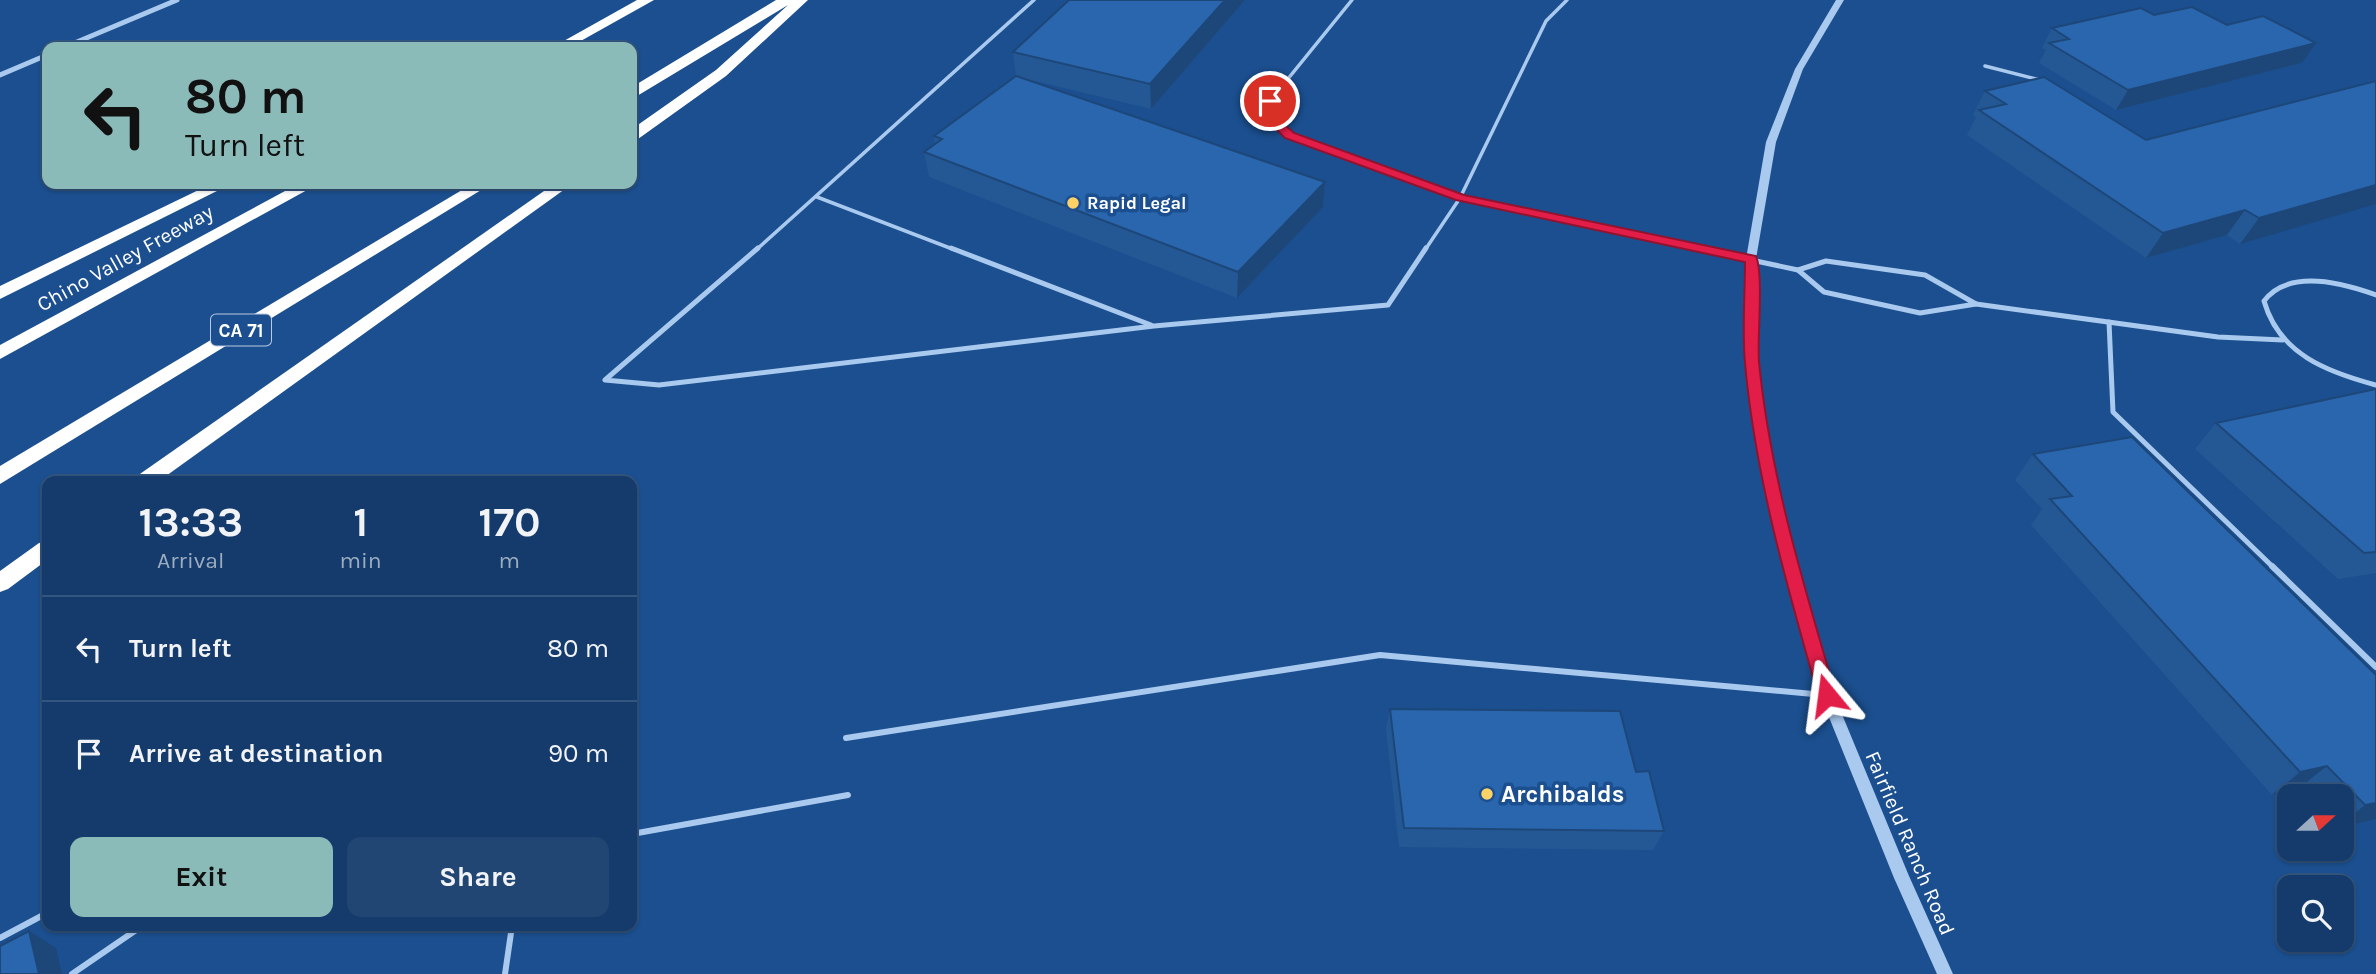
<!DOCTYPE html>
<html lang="en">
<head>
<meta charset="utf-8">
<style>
  :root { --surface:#143b6b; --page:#214673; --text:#f1f3f6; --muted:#9dadc1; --line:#33557e; --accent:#8bbbb9 }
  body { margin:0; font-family:Karla,sans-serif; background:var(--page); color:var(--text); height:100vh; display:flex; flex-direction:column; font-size:26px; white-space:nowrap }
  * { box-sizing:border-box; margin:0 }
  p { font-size:23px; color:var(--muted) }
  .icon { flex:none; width:38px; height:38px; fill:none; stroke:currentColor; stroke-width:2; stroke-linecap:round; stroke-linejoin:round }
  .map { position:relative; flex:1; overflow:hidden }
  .panel { position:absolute; left:42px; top:476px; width:595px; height:455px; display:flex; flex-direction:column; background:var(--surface); border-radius:14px; box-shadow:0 2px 5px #0004,0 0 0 2px var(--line) }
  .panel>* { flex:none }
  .top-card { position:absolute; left:42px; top:42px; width:595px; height:147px; border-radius:14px; box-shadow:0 2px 5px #0004,0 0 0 2px var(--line); background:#8bbbb9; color:#111; overflow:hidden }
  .needle { width:46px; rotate:69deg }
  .buttons { position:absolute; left:2277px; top:784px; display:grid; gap:14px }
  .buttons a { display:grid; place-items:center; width:77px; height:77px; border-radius:14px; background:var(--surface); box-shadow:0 2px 5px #0004,0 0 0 2px var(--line); font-size:35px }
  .pin { position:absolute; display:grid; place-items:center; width:60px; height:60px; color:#fff; margin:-30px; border:4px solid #fff; border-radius:50%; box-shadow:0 2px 7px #0007 }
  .me { position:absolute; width:77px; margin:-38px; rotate:344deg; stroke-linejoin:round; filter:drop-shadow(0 0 5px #0008) }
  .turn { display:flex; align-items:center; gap:24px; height:147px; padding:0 28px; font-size:32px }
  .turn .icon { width:91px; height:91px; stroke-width:2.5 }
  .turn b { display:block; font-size:49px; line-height:60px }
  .eta { display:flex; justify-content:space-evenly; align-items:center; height:119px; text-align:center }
  .eta b { font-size:42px; font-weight:700; line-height:49px }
  .button { display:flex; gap:14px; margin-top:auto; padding:14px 28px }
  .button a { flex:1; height:80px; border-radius:14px; background:var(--accent); color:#111; font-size:28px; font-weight:700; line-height:80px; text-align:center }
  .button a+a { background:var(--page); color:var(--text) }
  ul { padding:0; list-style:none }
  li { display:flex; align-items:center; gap:21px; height:105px; padding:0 28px; border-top:2px solid var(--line) }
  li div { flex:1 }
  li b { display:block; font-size:26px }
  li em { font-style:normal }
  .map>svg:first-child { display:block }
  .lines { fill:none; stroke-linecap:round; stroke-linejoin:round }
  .service-far2 { stroke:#a9c9ee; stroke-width:3.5 }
  .service-far1 { stroke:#a9c9ee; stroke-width:5 }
  .service { stroke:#a9c9ee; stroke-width:6 }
  .minor { stroke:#a9c9ee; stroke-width:5 }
  .tertiary { fill:#a9c9ee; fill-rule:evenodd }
  .motorway { fill:#fff; fill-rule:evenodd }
  .wall { fill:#245895 }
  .shaded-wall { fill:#1d4779 }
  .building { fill:#2a66ad; stroke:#1d4779; stroke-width:2 }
  .route { fill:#e11d48; stroke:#92132f; stroke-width:2 }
  .poi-dot { fill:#ffd166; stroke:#1b4f8f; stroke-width:2.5 }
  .labels { text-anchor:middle; stroke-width:7; stroke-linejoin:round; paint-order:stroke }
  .far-poi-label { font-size:18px; font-weight:bold; fill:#fff; stroke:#1b4f8f; text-anchor:start }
  .shield { fill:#1b4f8f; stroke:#bbcadd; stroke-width:2 }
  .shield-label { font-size:19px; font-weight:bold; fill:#fff }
  .street-label { font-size:21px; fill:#fff; stroke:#1b4f8f }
  .near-poi-label { font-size:24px; font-weight:bold; fill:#fff; stroke:#1b4f8f; text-anchor:start }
</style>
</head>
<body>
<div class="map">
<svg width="2376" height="974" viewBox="0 0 2376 974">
  <rect width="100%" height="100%" fill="#1b4f8f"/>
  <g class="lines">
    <g class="service-far2">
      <path d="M1352 0 1270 101 1271 119 1290 135 1460 198 1546 21 1567 0"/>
      <path d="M1985 66 2040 80"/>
      <path d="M817 197 955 250"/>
      <path d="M756 250 1034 0"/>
      <path d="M1425 250 1460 198 1704 250"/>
    </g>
    <g class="service-far1">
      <path d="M758 248 605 380 659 385 1154 326 1388 305 1426 248"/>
      <path d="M951 248 1151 325"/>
      <path d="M1695 248 1798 270"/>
      <path d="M1826 261 1925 275 1976 304 1920 313 1824 292 1798 270Z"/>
      <path d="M2376 295C2343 283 2289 268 2264 301 2279 354 2327 372 2376 385"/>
      <path d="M1976 304 2218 337 2283 340"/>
      <path d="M2109 322 2113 412 2274 568"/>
    </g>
    <g class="service">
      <path d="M2272 566 2376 667"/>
      <path d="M846 738 1380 655 1824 695"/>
      <path d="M632 834 848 795"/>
      <path d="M0 938 47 913"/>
      <path d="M72 974 142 926"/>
      <path d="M505 974 512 926"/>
    </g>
    <g class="minor">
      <path d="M65 47 177 0"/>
      <path d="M0 75 47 55"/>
    </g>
    <path class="tertiary" d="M1836 0H1844L1803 69 1776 142 1756 259 1758 361 1771 448 1794 559 1834 695 1909 876 1953 974H1937L1894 878 1820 695 1782 559 1759 448 1746 361V259L1766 142 1795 69Z"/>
    <g class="motorway">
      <path d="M637 0H654L570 47H553Z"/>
      <path d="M776 0H808L726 76 638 139 632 141V129L716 70 788 5 637 96 632 97V87Z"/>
      <path d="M211 184H231L0 299V286Z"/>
      <path d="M298 184H318L0 359V345Z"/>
      <path d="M472 184H491L0 484V466Z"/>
      <path d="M554 184H572L159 481H134L137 476Z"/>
      <path d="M47 541V560L8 589 0 592V571L39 543Z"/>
    </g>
  </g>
  <g class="wall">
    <path d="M1245 0 1151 109 1023 78 1325 182 1323 207 1237 298 929 177 924 152 935 144 934 136 1016 76 1013 52Z"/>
    <path d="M2154 15 2302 63 2116 110 2039 63 2046 50 2042 48 2052 28Z"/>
    <path d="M2376 81 2240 244 2227 235 2146 258 1967 135 1976 117 1973 115 1985 91 2146 140Z"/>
    <path d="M2376 389V573L2338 579 2195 449 2216 423Z"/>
    <path d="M2033 454 2376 675V819L2342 827V796H2304L2298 789 2272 795 2031 525 2042 509 2015 480Z"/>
    <path d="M1390 709 1636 772 1664 831 1653 850 1399 847 1386 729Z"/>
  </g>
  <g class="shaded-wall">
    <path d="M1225 0H1245L1151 109 1150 84Z"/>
    <path d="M2316 43 2302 63 2116 110 2128 90Z"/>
    <path d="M1325 182 1323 207 1237 298 1238 272Z"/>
    <path d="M2376 185V204L2240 244 2259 218Z"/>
    <path d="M2245 210 2227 235 2146 258 2163 233Z"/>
    <path d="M2327 766 2298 789 2272 795 2300 772Z"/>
    <path d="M2376 803V819L2342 827V823L2365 805Z"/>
    <path d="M29 931 56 948 62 974H39Z"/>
  </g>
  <g class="building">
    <path d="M1069 0H1225L1150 84 1013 52Z"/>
    <path d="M2192 7 2227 25 2263 16 2316 43 2128 90 2049 43 2069 39 2052 28 2141 8 2154 15Z"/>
    <path d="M1016 76 1325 182 1238 272 924 152 942 139 934 136Z"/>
    <path d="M2044 77 2146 140 2376 81V185L2259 218 2245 210 2163 233 1979 110 2006 104 1985 91Z"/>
    <path d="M2376 389V552L2364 553 2216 423Z"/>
    <path d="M2132 437 2376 675V803L2365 805 2327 766 2300 772 2050 499 2072 496 2033 454Z"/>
    <path d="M1390 709 1620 711 1636 772 1649 771 1664 831 1404 828Z"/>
    <path d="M29 931 39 974H0V946Z"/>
  </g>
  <path class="route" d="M1270 97 1275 101 1277 118 1294 133 1464 195 1756 256C1764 276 1757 337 1759 362 1770 476 1804 586 1836 695L1833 701 1827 703 1821 701 1818 695C1787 586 1755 476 1745 363 1742 330 1745 295 1745 262L1456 200 1285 138 1266 119 1264 101Z"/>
  <g class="poi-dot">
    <circle cx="1073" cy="203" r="7"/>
    <circle cx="1487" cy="794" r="7"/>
  </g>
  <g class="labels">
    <g class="far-poi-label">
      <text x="1087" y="209">Rapid Legal</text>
    </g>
    <rect class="shield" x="211" y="314.5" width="60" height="31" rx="5"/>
    <g class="shield-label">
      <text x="241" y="337">CA 71</text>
    </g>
    <g class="street-label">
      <text transform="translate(125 258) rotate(-29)" y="7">Chino Valley Freeway</text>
      <text transform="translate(1910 843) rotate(67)" y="7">Fairfield Ranch Road</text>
    </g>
    <g class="near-poi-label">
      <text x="1501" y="802">Archibalds</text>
    </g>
  </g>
</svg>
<div class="buttons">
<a><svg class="needle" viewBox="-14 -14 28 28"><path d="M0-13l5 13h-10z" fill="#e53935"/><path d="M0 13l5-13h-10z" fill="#9dadc1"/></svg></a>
<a><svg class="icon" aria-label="search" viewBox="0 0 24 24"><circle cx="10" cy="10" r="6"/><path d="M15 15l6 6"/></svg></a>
</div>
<div class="pin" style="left:1270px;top:101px;background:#d93025"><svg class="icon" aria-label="arrive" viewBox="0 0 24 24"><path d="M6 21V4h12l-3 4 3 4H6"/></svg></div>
<svg class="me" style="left:1827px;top:695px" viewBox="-20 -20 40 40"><path d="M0-17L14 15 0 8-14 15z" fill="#e11d48" stroke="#fff" stroke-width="4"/></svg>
<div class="top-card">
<div class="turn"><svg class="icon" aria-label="left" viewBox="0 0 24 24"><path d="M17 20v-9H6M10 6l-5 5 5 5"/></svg><div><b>80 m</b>Turn left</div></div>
</div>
<section class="panel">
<div class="eta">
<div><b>13:33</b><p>Arrival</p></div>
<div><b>1</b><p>min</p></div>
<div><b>170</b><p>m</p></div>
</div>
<ul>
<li><svg class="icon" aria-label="left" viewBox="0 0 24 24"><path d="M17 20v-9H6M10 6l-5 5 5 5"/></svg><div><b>Turn left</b></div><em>80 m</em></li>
<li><svg class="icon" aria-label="arrive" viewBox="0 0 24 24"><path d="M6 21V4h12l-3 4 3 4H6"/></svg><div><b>Arrive at destination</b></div><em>90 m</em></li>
</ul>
<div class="button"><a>Exit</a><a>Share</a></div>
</section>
</div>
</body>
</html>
